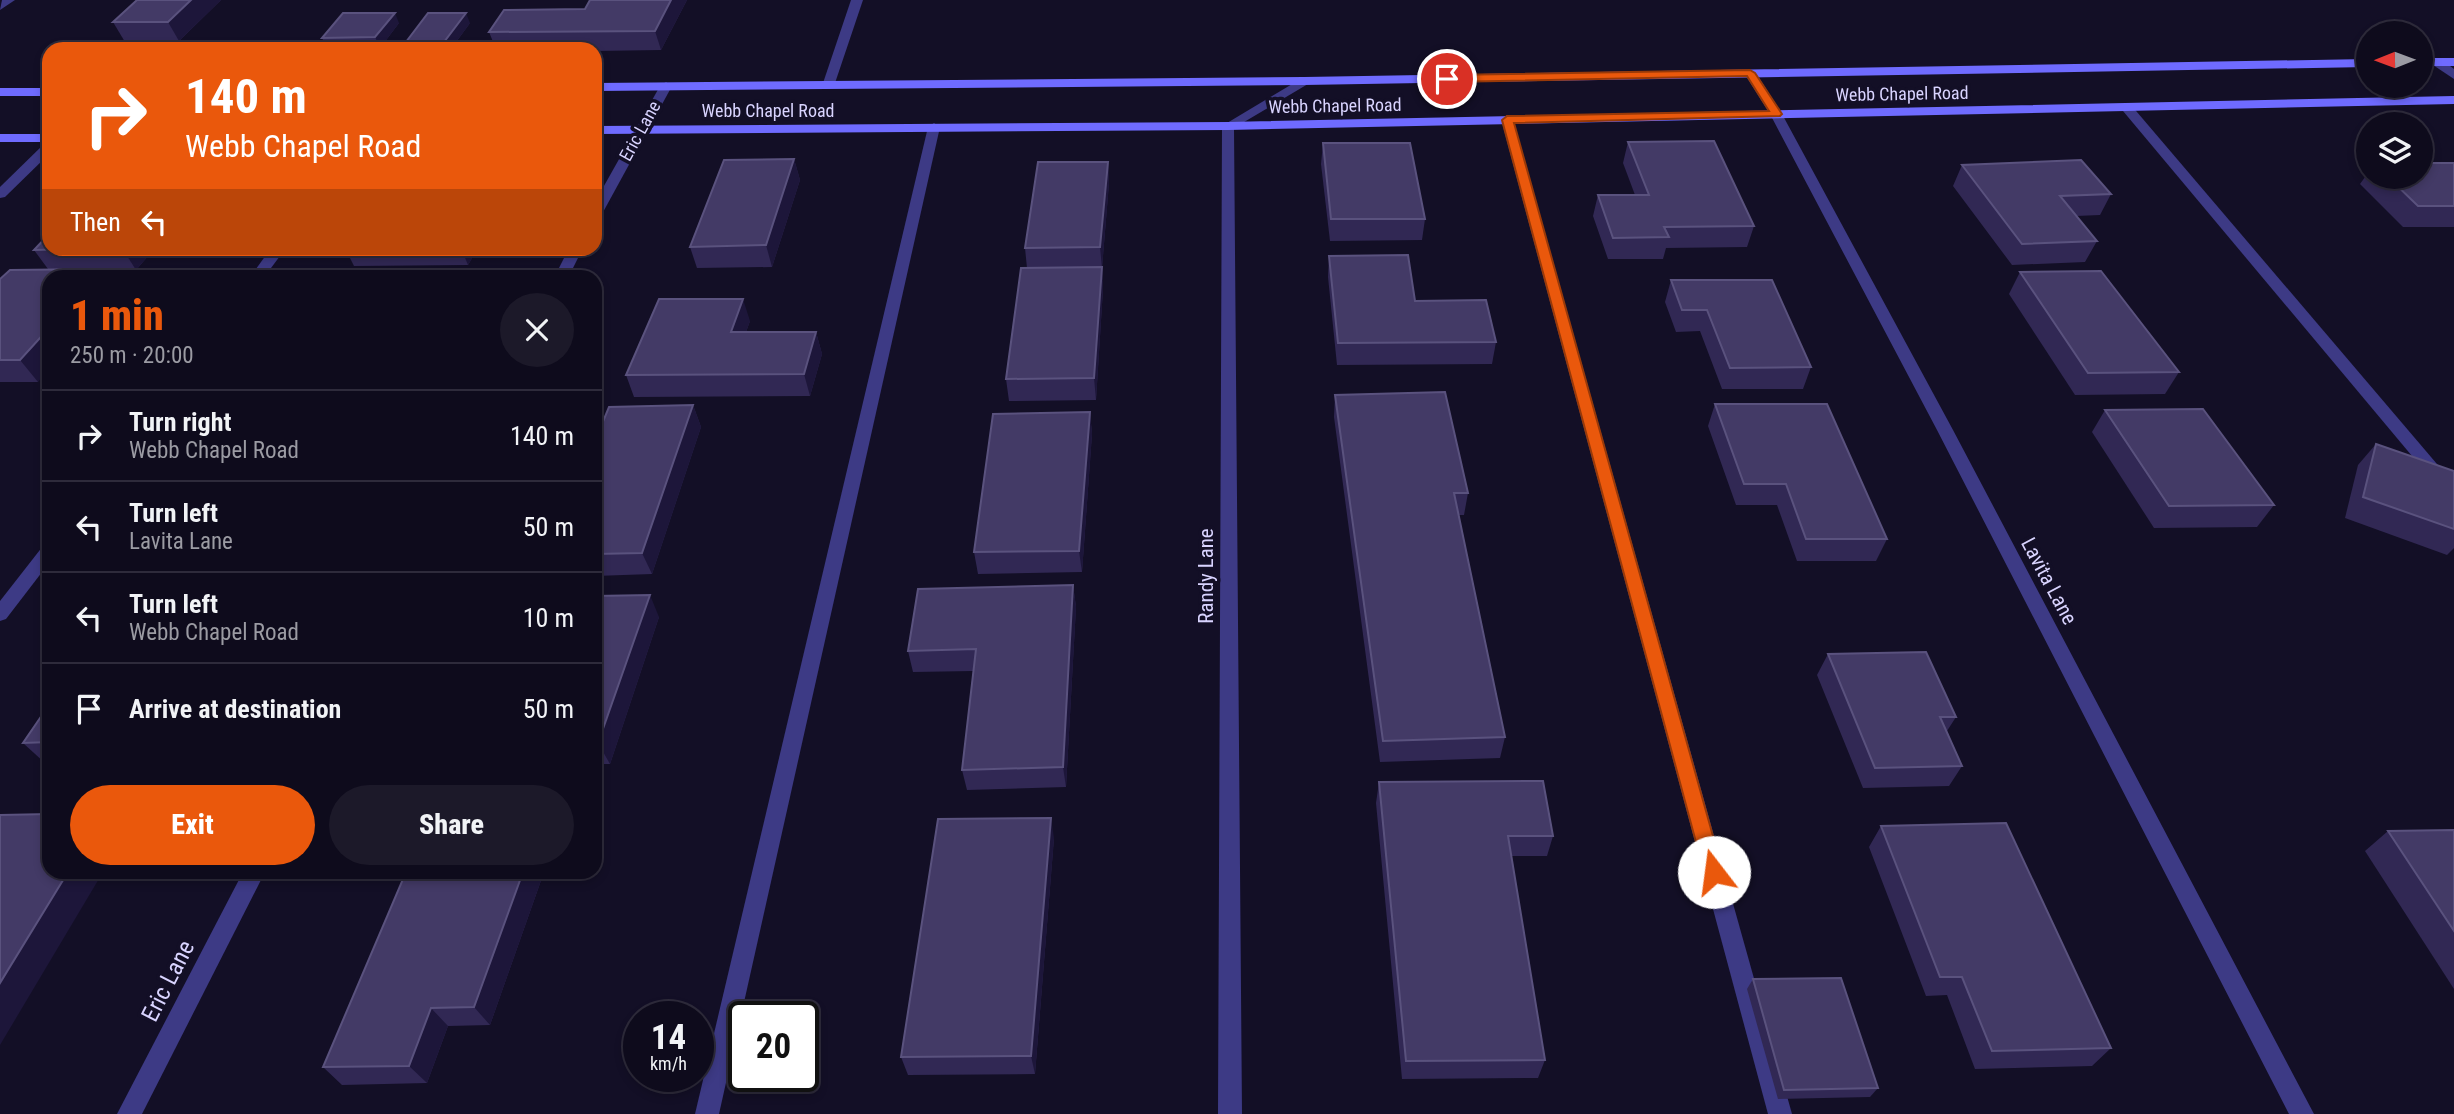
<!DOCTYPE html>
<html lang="en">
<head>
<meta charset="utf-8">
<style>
  :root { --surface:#0e0b1c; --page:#1c1929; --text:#f1f3f6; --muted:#9b9ba3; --line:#2e2b3b; --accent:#ea580c }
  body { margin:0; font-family:"Roboto Condensed",sans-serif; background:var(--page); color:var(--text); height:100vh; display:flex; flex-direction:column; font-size:26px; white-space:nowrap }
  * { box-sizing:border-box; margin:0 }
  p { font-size:23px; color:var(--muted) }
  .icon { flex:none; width:38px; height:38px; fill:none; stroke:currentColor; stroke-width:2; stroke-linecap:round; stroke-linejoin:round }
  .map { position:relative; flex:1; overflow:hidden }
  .panel { position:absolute; left:42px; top:270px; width:560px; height:609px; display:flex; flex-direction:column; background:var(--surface); border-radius:21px; box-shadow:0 4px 10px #0003,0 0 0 2px var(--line) }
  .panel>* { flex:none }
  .hud { position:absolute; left:42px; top:42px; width:560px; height:214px; border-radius:21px; box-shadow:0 4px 10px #0003,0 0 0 2px var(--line); background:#ea580c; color:#fff; overflow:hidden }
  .needle { width:46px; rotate:269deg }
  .buttons { position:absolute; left:2356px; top:21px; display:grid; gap:14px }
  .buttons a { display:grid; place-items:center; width:77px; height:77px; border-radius:50%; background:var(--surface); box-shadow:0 4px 10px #0003,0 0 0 2px var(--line); font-size:35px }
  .speed { position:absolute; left:623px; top:1001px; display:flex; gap:14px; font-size:35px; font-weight:700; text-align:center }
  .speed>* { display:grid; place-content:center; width:91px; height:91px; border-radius:50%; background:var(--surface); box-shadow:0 4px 10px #0003,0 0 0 2px var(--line); line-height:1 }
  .speed small { font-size:18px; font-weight:400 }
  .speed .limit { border:4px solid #111; border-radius:10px; background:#fff; color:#111 }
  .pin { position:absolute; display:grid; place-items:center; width:60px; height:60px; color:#fff; margin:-30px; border:4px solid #fff; border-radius:50%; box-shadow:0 2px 7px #0007 }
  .me { position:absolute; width:77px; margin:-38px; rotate:345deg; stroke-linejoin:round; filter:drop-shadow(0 0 5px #0008) }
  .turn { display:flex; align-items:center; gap:24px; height:147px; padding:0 28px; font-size:32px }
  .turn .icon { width:91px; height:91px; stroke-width:2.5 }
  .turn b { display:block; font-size:49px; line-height:60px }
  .then { display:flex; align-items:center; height:66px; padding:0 28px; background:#0003; gap:14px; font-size:26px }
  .round { display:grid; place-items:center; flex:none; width:74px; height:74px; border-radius:37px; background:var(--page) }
  .headline { display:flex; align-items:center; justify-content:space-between; height:119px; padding:0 28px }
  h1 { font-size:42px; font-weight:800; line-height:52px; color:var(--accent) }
  .primary-button { display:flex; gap:14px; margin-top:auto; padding:14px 28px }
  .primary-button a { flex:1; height:80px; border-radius:42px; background:var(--accent); color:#fff; font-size:28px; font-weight:800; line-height:80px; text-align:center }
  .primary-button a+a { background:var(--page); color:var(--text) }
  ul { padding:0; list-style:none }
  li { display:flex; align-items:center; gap:21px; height:91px; padding:0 28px; border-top:2px solid var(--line) }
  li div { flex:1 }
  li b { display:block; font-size:26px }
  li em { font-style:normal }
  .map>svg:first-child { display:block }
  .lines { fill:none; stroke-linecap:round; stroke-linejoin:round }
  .lane { fill:#3d3a85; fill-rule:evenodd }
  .street { fill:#3d3a85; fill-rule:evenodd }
  .secondary { fill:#6f6bff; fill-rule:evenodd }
  .wall { fill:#312854 }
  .shaded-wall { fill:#1d163a }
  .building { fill:#433a66; stroke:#5a527e; stroke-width:2 }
  .route { fill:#ea580c; stroke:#983908; stroke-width:2 }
  .labels { text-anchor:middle; stroke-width:7; stroke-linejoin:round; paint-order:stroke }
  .far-street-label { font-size:18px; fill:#d9d4ff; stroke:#130f26 }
  .street-label { font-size:21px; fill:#d9d4ff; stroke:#130f26 }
  .near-street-label { font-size:24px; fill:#d9d4ff; stroke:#130f26 }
</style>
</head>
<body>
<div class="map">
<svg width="2454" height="1114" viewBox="0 0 2454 1114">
  <rect width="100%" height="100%" fill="#130f26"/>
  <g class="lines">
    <g class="lane">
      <path d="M2127 104 2131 105 2454 484V501L2448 499 2123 111 2121 108Z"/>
      <path d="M1507 115 1513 119 1792 1114H1768L1501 119Z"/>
      <path d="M934 123 940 127 719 1114H695L928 127Z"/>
      <path d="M271 248H286L265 276H251Z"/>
      <path d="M49 544V563L6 619 0 621V601L43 546Z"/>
    </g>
    <g class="street">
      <path d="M2 0H15L0 10Z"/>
      <path d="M851 0H863L834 86 824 89 822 86Z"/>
      <path d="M2433 59H2441L2454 69V79L2433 65Z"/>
      <path d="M1746 70H1754L1782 114 1953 430 2314 1114H2289L1937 430 1770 114 1744 73Z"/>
      <path d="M1304 77 1310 81 1308 84 1234 128 1242 1114H1218L1222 126Z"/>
      <path d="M666 82 672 86 602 214 595 218V202L660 86Z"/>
      <path d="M49 143V154L5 197 0 198V187L44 144Z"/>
      <path d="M569 248H583L569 276H555Z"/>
      <path d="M243 872H265L142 1114H117Z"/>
    </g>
    <g class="secondary">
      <rect x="2420" y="58" width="34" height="8"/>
      <path d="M2368 59V67L1304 85 595 91V83L1304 77Z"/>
      <rect x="0" y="88" width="49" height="8"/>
      <path d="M2454 96V104L1228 130 595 134V126L1228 122Z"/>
      <rect x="0" y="134" width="49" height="8"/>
    </g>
  </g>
  <g class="wall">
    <path d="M221 0 179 41 125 42 113 22Z"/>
    <path d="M590 0H687L661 50 595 51V49H496L489 32 585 9Z"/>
    <path d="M399 23 380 48H327L322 38Z"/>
    <path d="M470 23 451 49H409L406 42Z"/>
    <path d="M1628 142 1754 226 1747 247 1666 248 1663 259H1608L1593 216 1598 195H1635L1623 163Z"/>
    <path d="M1323 143 1425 219 1422 240 1330 241 1321 164Z"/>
    <path d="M794 159 800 180 772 267 697 268 690 247Z"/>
    <path d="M1108 162 1109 183 1102 268 1103 289 1096 400 1009 401 1006 379 1027 268 1025 248Z"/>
    <path d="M2454 163V227H2403L2360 184 2368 173V177H2420Z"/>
    <path d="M1962 165 2111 194 2100 215 2076 216 2097 241 2085 262 2012 265 1953 186Z"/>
    <path d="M49 248H155L136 270 103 271 107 276H49L38 382H0V279L48 269 34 250Z"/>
    <path d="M345 248H478L468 265 354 266Z"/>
    <path d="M1329 256 1496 342 1492 364 1337 365 1328 277Z"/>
    <path d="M2020 272 2179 372 2165 394 2075 395 2009 294Z"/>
    <path d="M1671 280 1811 367 1803 389H1722L1700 331 1676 332 1665 302Z"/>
    <path d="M750 321 746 332H816L822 354 810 396 634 397 626 375Z"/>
    <path d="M1335 395 1468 493 1464 515H1459L1505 737 1500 758 1380 762 1334 417Z"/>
    <path d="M1715 404 1887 539 1876 561H1797L1777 505H1736L1708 426Z"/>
    <path d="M693 405 701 427 652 574 595 576V441Z"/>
    <path d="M2105 410 2274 505 2257 527 2154 528 2092 432Z"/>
    <path d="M1090 412 1092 434 1082 572 978 574 974 552Z"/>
    <path d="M2376 444 2454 471V548L2447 555 2345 518 2358 465Z"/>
    <path d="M1073 585 1076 607 1066 787 967 790 962 770 973 671 913 672 908 651Z"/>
    <path d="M595 596 659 617 610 764H595Z"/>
    <path d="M1828 654 1956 717 1947 731 1962 766 1949 786 1863 788 1817 675Z"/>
    <path d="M49 705V763H45L23 743Z"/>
    <path d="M1379 782 1553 836 1547 856H1511L1545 1060 1538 1078 1402 1079 1376 803Z"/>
    <path d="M1881 826 2111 1048 2092 1066 1975 1069 1947 995 1926 996 1869 847Z"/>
    <path d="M2454 830V989L2365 851 2388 831Z"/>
    <path d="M1054 838 1035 1074 908 1075 901 1057Z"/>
    <path d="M406 872H544L490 1025 448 1026 427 1083 342 1085 323 1067Z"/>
    <path d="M1753 979 1878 1088 1870 1097 1778 1099 1747 989Z"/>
  </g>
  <g class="shaded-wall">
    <path d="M191 0H221L179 41 168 22Z"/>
    <path d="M671 0H687L661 50 655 31Z"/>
    <path d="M395 13 399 23 380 48 375 37Z"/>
    <path d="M466 13 470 23 451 49H447L444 42Z"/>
    <path d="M794 159 800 180 772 267 766 245Z"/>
    <path d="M1108 162 1109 183 1102 268 1103 289 1096 400 1094 378 1102 268 1100 247Z"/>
    <path d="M122 248H155L136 270Z"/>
    <path d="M461 248H478L468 265Z"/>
    <path d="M101 269 107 276H94Z"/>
    <path d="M743 299 750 321 738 354 731 332Z"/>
    <path d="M49 328V369L38 382 20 360Z"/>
    <path d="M816 332 822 354 810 396 804 374Z"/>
    <path d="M693 405 701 427 652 574 642 553Z"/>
    <path d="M1090 412 1092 434 1082 572 1079 551Z"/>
    <path d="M1073 585 1076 607 1066 787 1063 767Z"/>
    <path d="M650 595 659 617 610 764 598 743Z"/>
    <path d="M1051 818 1054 838 1035 1074 1031 1056Z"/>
    <path d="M68 872H103L0 1045V983Z"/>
    <path d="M523 872H544L490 1025 474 1007Z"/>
    <path d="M431 1008 448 1026 427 1083 409 1066Z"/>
  </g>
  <g class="building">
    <path d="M137 0H191L168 22H113Z"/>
    <path d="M590 0H671L655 31 489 32 504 10 585 9Z"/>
    <path d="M343 13H395L375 37 322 38Z"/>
    <path d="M428 13H466L444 42H406Z"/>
    <path d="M1714 141 1754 226 1664 227 1669 237 1613 238 1598 195H1649L1628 142Z"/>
    <path d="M1323 143H1410L1425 219H1331Z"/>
    <path d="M794 159 766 245 690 247 724 160Z"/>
    <path d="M2081 160 2111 194 2060 196 2097 241 2022 244 1962 165Z"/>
    <path d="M1038 162H1108L1100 247 1025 248Z"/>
    <path d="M2420 163H2454V206H2418L2388 177H2420Z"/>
    <path d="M49 234V248H122L34 250Z"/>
    <path d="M1408 255 1415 301 1486 300 1496 342 1338 343 1329 256Z"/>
    <path d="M1102 267 1094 378 1006 379 1021 268Z"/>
    <path d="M101 269 94 276H49V328L20 360H0V279L10 270Z"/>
    <path d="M2101 271 2179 372 2088 373 2020 272Z"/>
    <path d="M1671 280H1772L1811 367 1730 368 1707 310H1682Z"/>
    <path d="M659 299H743L731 332H816L804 374 626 375Z"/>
    <path d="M1445 392 1468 493H1454L1505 737 1383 741 1335 395Z"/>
    <path d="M1715 404H1827L1887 539H1806L1786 484H1744Z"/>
    <path d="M693 405 642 553 595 554V441L609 407Z"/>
    <path d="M2203 409 2274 505 2169 506 2105 410Z"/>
    <path d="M1090 412 1079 551 974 552 993 414Z"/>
    <path d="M2376 444 2454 471V529L2363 497Z"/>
    <path d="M1073 585 1063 767 962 770 976 649 908 651 918 589Z"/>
    <path d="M650 595 598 743H595V596Z"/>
    <path d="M1926 652 1956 717H1940L1962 766 1875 768 1828 654Z"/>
    <path d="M49 705V742L23 743Z"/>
    <path d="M1543 781 1553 836H1508L1545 1060 1406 1061 1379 782Z"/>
    <path d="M49 814V872H68L0 983V815Z"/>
    <path d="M1051 818 1031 1056 901 1057 938 819Z"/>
    <path d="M2006 823 2111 1048 1992 1051 1962 977H1940L1881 826Z"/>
    <path d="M2454 830V931L2388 831Z"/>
    <path d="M406 872H523L474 1007 431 1008 409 1066 323 1067Z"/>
    <path d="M1841 978 1878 1088 1784 1090 1753 979Z"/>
  </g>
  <path class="route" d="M1750 70 1755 73 1782 114 1780 116 1514 123 1723 872 1720 878 1714 881 1707 878 1704 872 1502 120 1507 116 1769 111 1747 76 1447 82 1442 79 1447 75Z"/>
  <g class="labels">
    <g class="far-street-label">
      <text transform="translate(1902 94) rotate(-1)" y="6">Webb Chapel Road</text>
      <text transform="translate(1335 106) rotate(-1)" y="6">Webb Chapel Road</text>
      <text x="768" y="117">Webb Chapel Road</text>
      <text transform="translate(640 131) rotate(-61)" y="6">Eric Lane</text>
    </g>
    <g class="street-label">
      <text transform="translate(1206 576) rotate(-90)" y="7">Randy Lane</text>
      <text transform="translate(2049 581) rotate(62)" y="7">Lavita Lane</text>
    </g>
    <g class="near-street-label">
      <text transform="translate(168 981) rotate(-63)" y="8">Eric Lane</text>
    </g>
  </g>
</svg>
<div class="buttons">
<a><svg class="needle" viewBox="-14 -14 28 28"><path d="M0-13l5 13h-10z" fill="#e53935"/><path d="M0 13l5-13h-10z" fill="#9b9ba3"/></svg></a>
<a><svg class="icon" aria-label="layers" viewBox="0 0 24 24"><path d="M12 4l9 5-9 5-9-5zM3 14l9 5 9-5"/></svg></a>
</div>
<div class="speed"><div>14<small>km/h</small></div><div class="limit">20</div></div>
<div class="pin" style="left:1447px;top:79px;background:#d93025"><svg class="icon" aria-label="arrive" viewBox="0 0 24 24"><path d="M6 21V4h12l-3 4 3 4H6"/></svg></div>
<svg class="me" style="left:1714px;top:872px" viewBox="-20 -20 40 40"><circle r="19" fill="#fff"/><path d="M0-13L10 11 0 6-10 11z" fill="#ea580c"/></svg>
<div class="hud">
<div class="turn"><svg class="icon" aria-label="right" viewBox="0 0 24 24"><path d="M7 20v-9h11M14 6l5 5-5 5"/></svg><div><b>140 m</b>Webb Chapel Road</div></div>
<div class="then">Then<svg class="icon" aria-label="left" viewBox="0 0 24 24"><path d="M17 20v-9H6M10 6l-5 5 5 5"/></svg></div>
</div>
<section class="panel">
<div class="headline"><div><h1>1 min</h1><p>250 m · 20:00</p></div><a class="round"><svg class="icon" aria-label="close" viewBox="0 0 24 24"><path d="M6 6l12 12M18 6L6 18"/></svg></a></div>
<ul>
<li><svg class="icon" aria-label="right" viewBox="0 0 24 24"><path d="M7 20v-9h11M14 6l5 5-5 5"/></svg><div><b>Turn right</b><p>Webb Chapel Road</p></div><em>140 m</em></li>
<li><svg class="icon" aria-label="left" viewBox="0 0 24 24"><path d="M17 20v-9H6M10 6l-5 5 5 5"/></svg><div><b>Turn left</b><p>Lavita Lane</p></div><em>50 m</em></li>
<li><svg class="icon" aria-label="left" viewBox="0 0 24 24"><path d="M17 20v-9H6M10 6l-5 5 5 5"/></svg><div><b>Turn left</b><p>Webb Chapel Road</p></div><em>10 m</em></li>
<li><svg class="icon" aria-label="arrive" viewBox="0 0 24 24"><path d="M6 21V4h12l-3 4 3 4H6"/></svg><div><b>Arrive at destination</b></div><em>50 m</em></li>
</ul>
<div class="primary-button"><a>Exit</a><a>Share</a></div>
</section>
</div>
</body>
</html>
